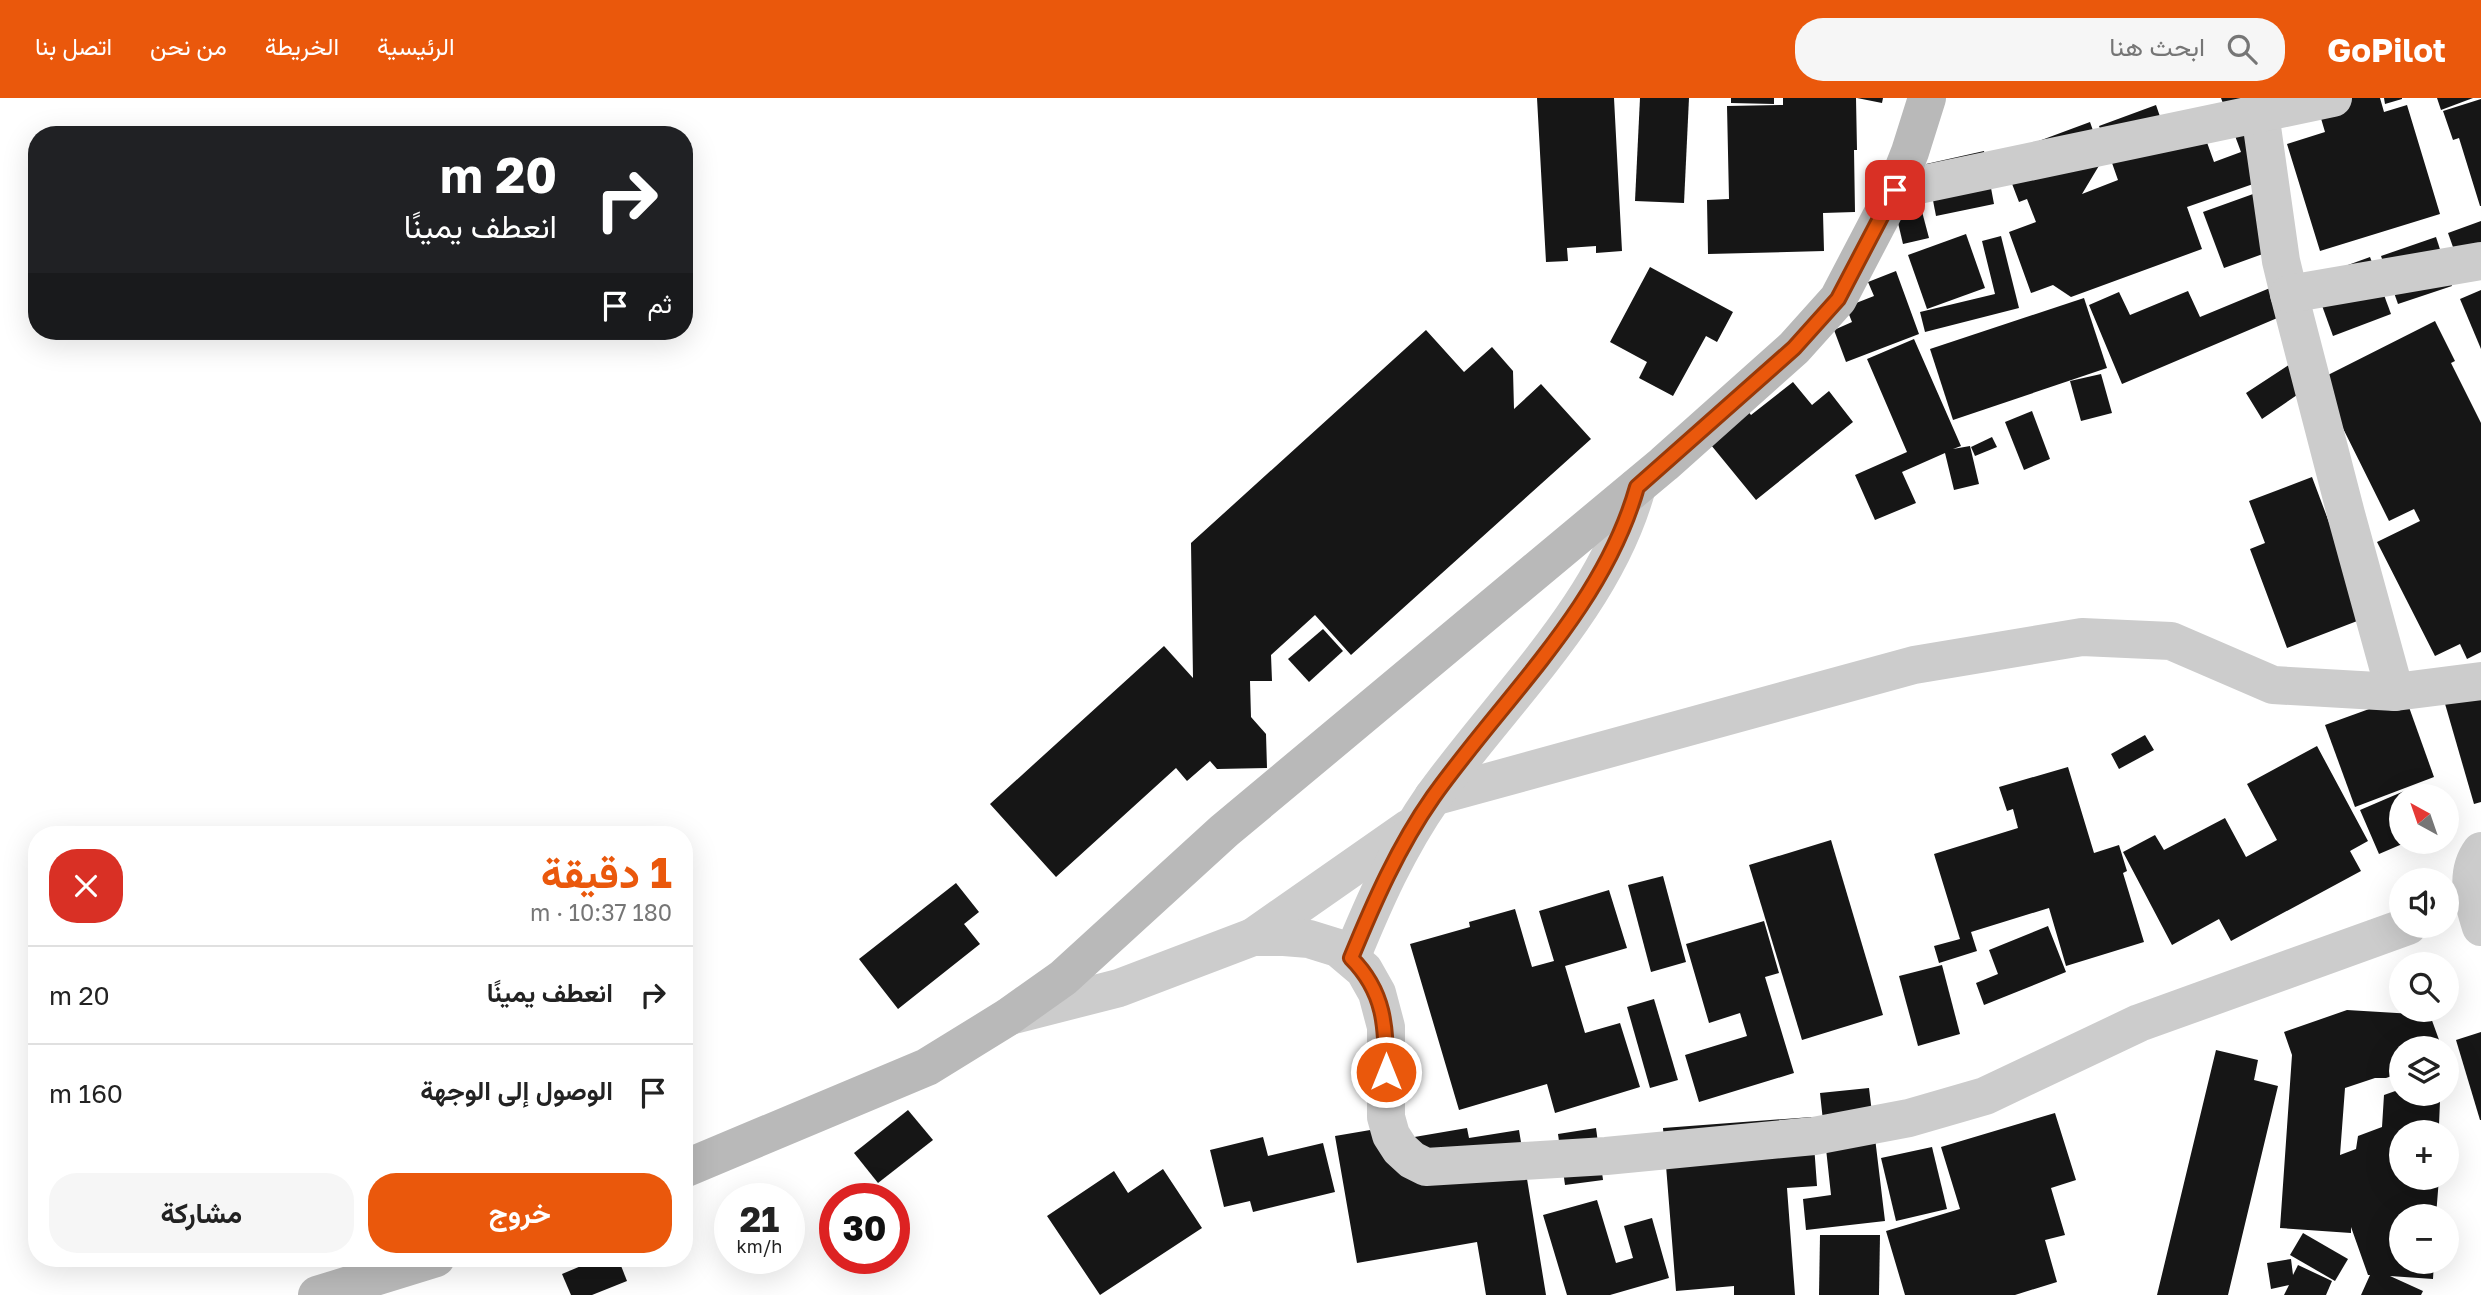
<!DOCTYPE html>
<html lang="ar">
<head>
<meta charset="utf-8">
<style>
  :root { --surface:#fff; --page:#f6f6f6; --text:#222; --muted:#767676; --line:#e0e0e0; --accent:#ea580c }
  body { margin:0; font-family:"Golos Text",Vazirmatn,sans-serif; background:var(--page); color:var(--text); direction:rtl; height:100vh; display:flex; flex-direction:column; font-size:26px; white-space:nowrap }
  * { box-sizing:border-box; margin:0 }
  p { font-size:23px; color:var(--muted) }
  .icon { flex:none; width:38px; height:38px; fill:none; stroke:currentColor; stroke-width:2; stroke-linecap:round; stroke-linejoin:round }
  .map { position:relative; flex:1; overflow:hidden; direction:ltr }
  .side { position:absolute; left:28px; top:728px; width:665px; height:441px; display:flex; flex-direction:column; background:var(--surface); border-radius:28px; box-shadow:0 7px 28px #0002; direction:rtl }
  .side>* { flex:none }
  .guide { position:absolute; left:28px; top:28px; width:665px; height:214px; border-radius:28px; box-shadow:0 7px 28px #0002; direction:rtl; background:#202124; color:#fff; overflow:hidden }
  .needle { width:46px; rotate:320deg }
  .controls { position:absolute; left:2389px; top:686px; display:grid; gap:14px }
  .controls a { display:grid; place-items:center; width:70px; height:70px; border-radius:50%; background:var(--surface); box-shadow:0 7px 28px #0002; font-size:35px }
  .speed { position:absolute; left:714px; top:1085px; display:flex; gap:14px; font-size:35px; font-weight:700; text-align:center }
  .speed>* { display:grid; place-content:center; width:91px; height:91px; border-radius:50%; background:var(--surface); box-shadow:0 7px 28px #0002; line-height:1 }
  .speed small { font-size:18px; font-weight:400 }
  .speed .limit { border:10px solid #d22; background:#fff; color:#111 }
  .pin { position:absolute; display:grid; place-items:center; width:60px; height:60px; color:#fff; margin:-30px; border-radius:14px; box-shadow:0 4px 10px #0006 }
  .me { position:absolute; width:77px; margin:-38px; rotate:0deg; stroke-linejoin:round; filter:drop-shadow(0 0 5px #0008) }
  .turn { display:flex; align-items:center; gap:24px; height:147px; padding:0 21px; font-size:32px }
  .turn .icon { width:91px; height:91px; stroke-width:2.5 }
  .turn b { display:block; font-size:49px; line-height:60px }
  .then { display:flex; align-items:center; height:66px; padding:0 21px; background:#0003; gap:14px; font-size:26px }
  .round { display:grid; place-items:center; flex:none; width:74px; height:74px; border-radius:28px; background:var(--page) }
  .headline { display:flex; align-items:center; justify-content:space-between; height:119px; padding:0 21px }
  h1 { font-size:42px; font-weight:700; line-height:52px; color:var(--accent) }
  .action { display:flex; gap:14px; margin-top:auto; padding:14px 21px }
  .action a { flex:1; height:80px; border-radius:28px; background:var(--accent); color:#fff; font-size:28px; font-weight:700; line-height:80px; text-align:center }
  .action a+a { background:var(--page); color:var(--text) }
  ul { padding:0; list-style:none }
  li { display:flex; align-items:center; gap:21px; height:98px; padding:0 21px; border-top:2px solid var(--line) }
  li div { flex:1 }
  li b { display:block; font-size:26px }
  li em { font-style:normal }
  header { display:flex; align-items:center; gap:42px; box-sizing:border-box; height:98px; padding:0 35px; background:var(--accent); color:#fff }
  header strong { font-size:33px }
  nav { display:flex; gap:38px; margin-inline-start:auto; font-size:24px }
  .search { width:490px; height:63px; background:var(--page); display:flex; align-items:center; gap:18px; box-sizing:border-box; padding:0 24px; border-radius:28px; color:var(--muted); font-size:26px }
  .map>svg:first-child { display:block }
  .building { fill:#161616 }
  .lines { fill:none; stroke-linecap:round; stroke-linejoin:round }
  .street { stroke:#ccc; stroke-width:38 }
  .secondary { stroke:#b9b9b9; stroke-width:38 }
  .route-casing { stroke:#983908; stroke-width:18 }
  .route { stroke:#ea580c; stroke-width:12 }
</style>
</head>
<body>
<header>
<strong>GoPilot</strong>
<div class="search"><svg class="icon" aria-label="search" viewBox="0 0 24 24"><circle cx="10" cy="10" r="6"/><path d="M15 15l6 6"/></svg>ابحث هنا</div>
<nav><a>الرئيسية</a><a>الخريطة</a><a>من نحن</a><a>اتصل بنا</a></nav>
</header>
<div class="map">
<svg width="2481" height="1197" viewBox="0 0 2481 1197">
  <rect width="100%" height="100%" fill="#fff"/>
  <g class="building">
    <path d="M1537 0H1614L1622 153 1596 155V148L1567 150 1568 163 1546 164Z"/>
    <path d="M1640 0H1689L1684 105 1635 103Z"/>
    <path d="M1731 0H1774V6L1731 5Z"/>
    <path d="M1783 0H1856L1857 52H1854L1855 114 1823 115 1824 153 1708 156 1707 102 1729 101 1727 8 1783 7Z"/>
    <path d="M1857 0H1883L1882 5Z"/>
    <path d="M2221 0H2253L2296 144 2224 170 2203 114 2267 91 2256 85 2187 109 2202 151 2071 199 2053 187 2031 195 2009 134 2036 124 2027 101 2019 104 2001 57 2090 24 2103 61 2082 96 2118 82 2099 28 2156 7 2166 36 2195 11 2214 64 2241 54Z"/>
    <path d="M2315 0H2380L2384 14 2407 7 2440 116 2320 153 2287 46 2325 34Z"/>
    <path d="M2384 0H2402V1L2385 6Z"/>
    <path d="M2437 0H2473L2441 12Z"/>
    <path d="M2481 1V108H2480L2459 40 2453 42 2443 13Z"/>
    <path d="M1984 53 1994 106 1936 118 1926 66Z"/>
    <path d="M1920 106 1929 140 1903 146 1895 112Z"/>
    <path d="M2481 123V177L2465 183 2448 135Z"/>
    <path d="M1966 136 1985 190 1927 211 1908 157Z"/>
    <path d="M2001 138 2019 210 1925 234 1920 214 1995 196 1982 143Z"/>
    <path d="M2436 139 2452 188 2398 206 2381 158Z"/>
    <path d="M2370 159 2391 216 2333 238 2312 180Z"/>
    <path d="M1650 169 1733 214 1717 244 1706 238 1673 298 1639 280 1647 264 1610 244Z"/>
    <path d="M1896 173 1919 236 1846 264 1834 232 1852 224 1846 209 1874 198 1868 184Z"/>
    <path d="M2270 190 2282 218 2122 286 2089 207 2119 194 2130 217 2188 193 2200 219Z"/>
    <path d="M2481 192V251L2460 201Z"/>
    <path d="M2084 200 2107 270 1953 322 1930 251Z"/>
    <path d="M2435 223 2455 263 2451 265 2481 325V554L2467 561 2460 546 2435 558 2377 444 2420 423 2414 411 2389 423 2319 282 2262 321 2246 295 2304 257 2320 281Z"/>
    <path d="M1426 232 1464 274 1492 249 1513 273 1514 311 1541 286 1591 341 1351 557 1315 517 1271 557 1272 583H1250L1251 619 1266 636 1267 670 1217 671 1210 663 1187 683 1176 670 1056 779 990 706 1164 548 1193 580 1191 445Z"/>
    <path d="M1914 241 1961 348 1953 351 1970 348 1979 386 1954 392 1945 355 1902 374 1916 405 1875 422 1855 377 1907 354 1867 261Z"/>
    <path d="M2101 276 2112 315 2081 323 2070 283Z"/>
    <path d="M1793 284 1812 307 1829 293 1853 324 1756 402 1702 336 1741 305 1751 317Z"/>
    <path d="M2032 313 2050 361 2024 372 2005 324Z"/>
    <path d="M1992 339 1997 349 1975 358 1971 349Z"/>
    <path d="M2312 379 2365 520 2287 550 2250 451 2265 445 2249 403Z"/>
    <path d="M1323 531 1343 553 1309 584 1288 561Z"/>
    <path d="M2481 572V704L2474 706 2439 585Z"/>
    <path d="M2405 598 2434 679 2355 709 2325 627Z"/>
    <path d="M2145 637 2154 652 2119 671 2111 656Z"/>
    <path d="M2317 648 2368 743 2350 753 2361 773 2231 843 2219 821 2172 847 2123 754 2155 737 2164 752 2225 720 2246 759 2277 742 2247 686Z"/>
    <path d="M2068 669 2094 755 2119 747 2127 773 2123 775 2144 844 2066 868 2049 810 1971 834 1977 853 1939 865 1934 848 1960 841 1934 756 2018 730 2013 711 2007 713 1999 689Z"/>
    <path d="M2409 691 2412 698H2401V744H2407L2379 756 2360 712Z"/>
    <path d="M1831 742 1883 917 1802 942 1749 767Z"/>
    <path d="M1663 778 1686 864 1651 874 1628 787Z"/>
    <path d="M956 785 979 814 964 826 980 846 898 911 859 861Z"/>
    <path d="M1609 792 1627 850 1565 868 1585 935 1620 925 1640 989 1555 1015 1547 986 1459 1012 1410 846 1470 829 1469 824 1515 811 1532 869 1554 863 1539 813Z"/>
    <path d="M1764 823 1779 875 1765 879 1794 975 1699 1004 1685 957 1747 938 1740 915 1709 925 1686 846Z"/>
    <path d="M2048 828 2066 874 1984 907 1976 885 1998 876 1989 852Z"/>
    <path d="M1942 867 1960 936 1918 948 1899 878Z"/>
    <path d="M1654 901 1678 982 1650 990 1627 909Z"/>
    <path d="M2347 912 2430 917 2442 950H2401V975L2386 980H2375L2345 990 2340 1057 2356 1051 2358 1038 2382 1029 2384 997 2401 991V996H2438L2440 1003 2439 1027 2441 1034H2401V1080H2439L2436 1118H2401V1164H2434L2433 1181 2390 1178 2423 1193 2421 1197H2361L2370 1177H2368L2351 1129V1135L2280 1130 2292 957 2284 934Z"/>
    <path d="M2481 934V1022H2480L2456 942Z"/>
    <path d="M2216 952 2258 962 2254 982 2278 988 2228 1197H2157Z"/>
    <path d="M1869 990 1885 1123 1806 1132 1803 1101 1831 1097 1820 995Z"/>
    <path d="M908 1012 933 1042 878 1085 854 1055Z"/>
    <path d="M2055 1015 2076 1082 2051 1090 2065 1137 2045 1142 2057 1184 2015 1197H1905L1886 1133 1960 1111 1941 1049Z"/>
    <path d="M1812 1019 1817 1088 1787 1090 1795 1197H1734V1188L1676 1193 1663 1030Z"/>
    <path d="M1388 1029 1391 1043 1467 1030 1469 1040 1519 1032 1546 1197H1486L1477 1144 1357 1165 1335 1038Z"/>
    <path d="M1596 1030 1603 1082 1565 1087 1558 1036Z"/>
    <path d="M1263 1039 1268 1058 1323 1045 1335 1094 1253 1114 1250 1103 1224 1109 1210 1052Z"/>
    <path d="M1932 1049 1947 1111 1896 1123 1881 1060Z"/>
    <path d="M1163 1071 1202 1130 1100 1197 1047 1118 1114 1073 1128 1095Z"/>
    <path d="M1597 1102 1616 1165 1633 1160 1624 1128 1652 1120 1669 1180 1610 1197H1567L1543 1117Z"/>
    <path d="M2303 1135 2348 1161 2335 1183 2290 1157Z"/>
    <path d="M1820 1137H1880L1879 1197H1819Z"/>
    <path d="M600 1160H618L627 1183 592 1197H571L562 1176Z"/>
    <path d="M2291 1161 2293 1177 2298 1167 2332 1183 2326 1197H2284L2289 1187 2271 1191 2267 1165Z"/>
  </g>
  <g class="lines">
    <g class="street">
      <path d="M2260 15 2281 163 2289 196 2346 416 2395 594"/>
      <path d="M1895 92 2333 0"/>
      <path d="M2289 196 2481 163"/>
      <path d="M1433 699 1914 567 2082 539 2171 543 2273 587 2395 594 2481 583"/>
      <path d="M2481 753C2464 776 2473 804 2481 829"/>
      <path d="M1253 839 1409 730"/>
      <path d="M1351 860C1374 804 1398 749 1433 699 1503 601 1605 508 1637 389"/>
      <path d="M1010 918 1119 890 1253 839H1284L1309 841 1338 850 1364 872 1377 895 1386 929V1019L1391 1037 1400 1051 1412 1062 1426 1069 1606 1058 1814 1038 1909 1020 1985 998 2139 925 2408 828"/>
    </g>
    <g class="secondary">
      <path d="M684 1071 927 969 1008 919 1063 880 1224 733 1664 366 1794 250 1838 201 1895 92 1910 54 1927 0"/>
      <path d="M317 1197 436 1160"/>
    </g>
  </g>
  <g class="lines">
    <g class="route-casing">
      <path id="route" d="M1386 974C1386 929 1385 894 1351 860 1374 804 1398 749 1433 699 1504 599 1603 510 1637 389L1794 250 1838 201 1895 92"/>
    </g>
    <use href="#route" class="route"/>
  </g>
</svg>
<div class="controls">
<a><svg class="needle" viewBox="-14 -14 28 28"><path d="M0-13l5 13h-10z" fill="#e53935"/><path d="M0 13l5-13h-10z" fill="#767676"/></svg></a>
<a><svg class="icon" aria-label="sound" viewBox="0 0 24 24"><path d="M4 9h4l5-4v14l-5-4H4zM17 9q2 3 0 6"/></svg></a>
<a><svg class="icon" aria-label="search" viewBox="0 0 24 24"><circle cx="10" cy="10" r="6"/><path d="M15 15l6 6"/></svg></a>
<a><svg class="icon" aria-label="layers" viewBox="0 0 24 24"><path d="M12 4l9 5-9 5-9-5zM3 14l9 5 9-5"/></svg></a>
<a>+</a>
<a>−</a>
</div>
<div class="speed"><div>21<small>km/h</small></div><div class="limit">30</div></div>
<div class="pin" style="left:1895px;top:92px;background:#d93025"><svg class="icon" aria-label="arrive" viewBox="0 0 24 24"><path d="M6 21V4h12l-3 4 3 4H6"/></svg></div>
<svg class="me" style="left:1386px;top:974px" viewBox="-20 -20 40 40"><circle r="17" fill="#ea580c" stroke="#fff" stroke-width="3"/><path d="M0-11L8 9 0 5-8 9z" fill="#fff"/></svg>
<div class="guide">
<div class="turn"><svg class="icon" aria-label="right" viewBox="0 0 24 24"><path d="M7 20v-9h11M14 6l5 5-5 5"/></svg><div><b>20 m</b>انعطف يمينًا</div></div>
<div class="then">ثم<svg class="icon" aria-label="arrive" viewBox="0 0 24 24"><path d="M6 21V4h12l-3 4 3 4H6"/></svg></div>
</div>
<section class="side">
<div class="headline"><div><h1>1 دقيقة</h1><p>180 m · 10:37</p></div><a class="round" style="background:#d93025;color:#fff"><svg class="icon" aria-label="close" viewBox="0 0 24 24"><path d="M6 6l12 12M18 6L6 18"/></svg></a></div>
<ul>
<li><svg class="icon" aria-label="right" viewBox="0 0 24 24"><path d="M7 20v-9h11M14 6l5 5-5 5"/></svg><div><b>انعطف يمينًا</b></div><em>20 m</em></li>
<li><svg class="icon" aria-label="arrive" viewBox="0 0 24 24"><path d="M6 21V4h12l-3 4 3 4H6"/></svg><div><b>الوصول إلى الوجهة</b></div><em>160 m</em></li>
</ul>
<div class="action"><a>خروج</a><a>مشاركة</a></div>
</section>
</div>
</body>
</html>
